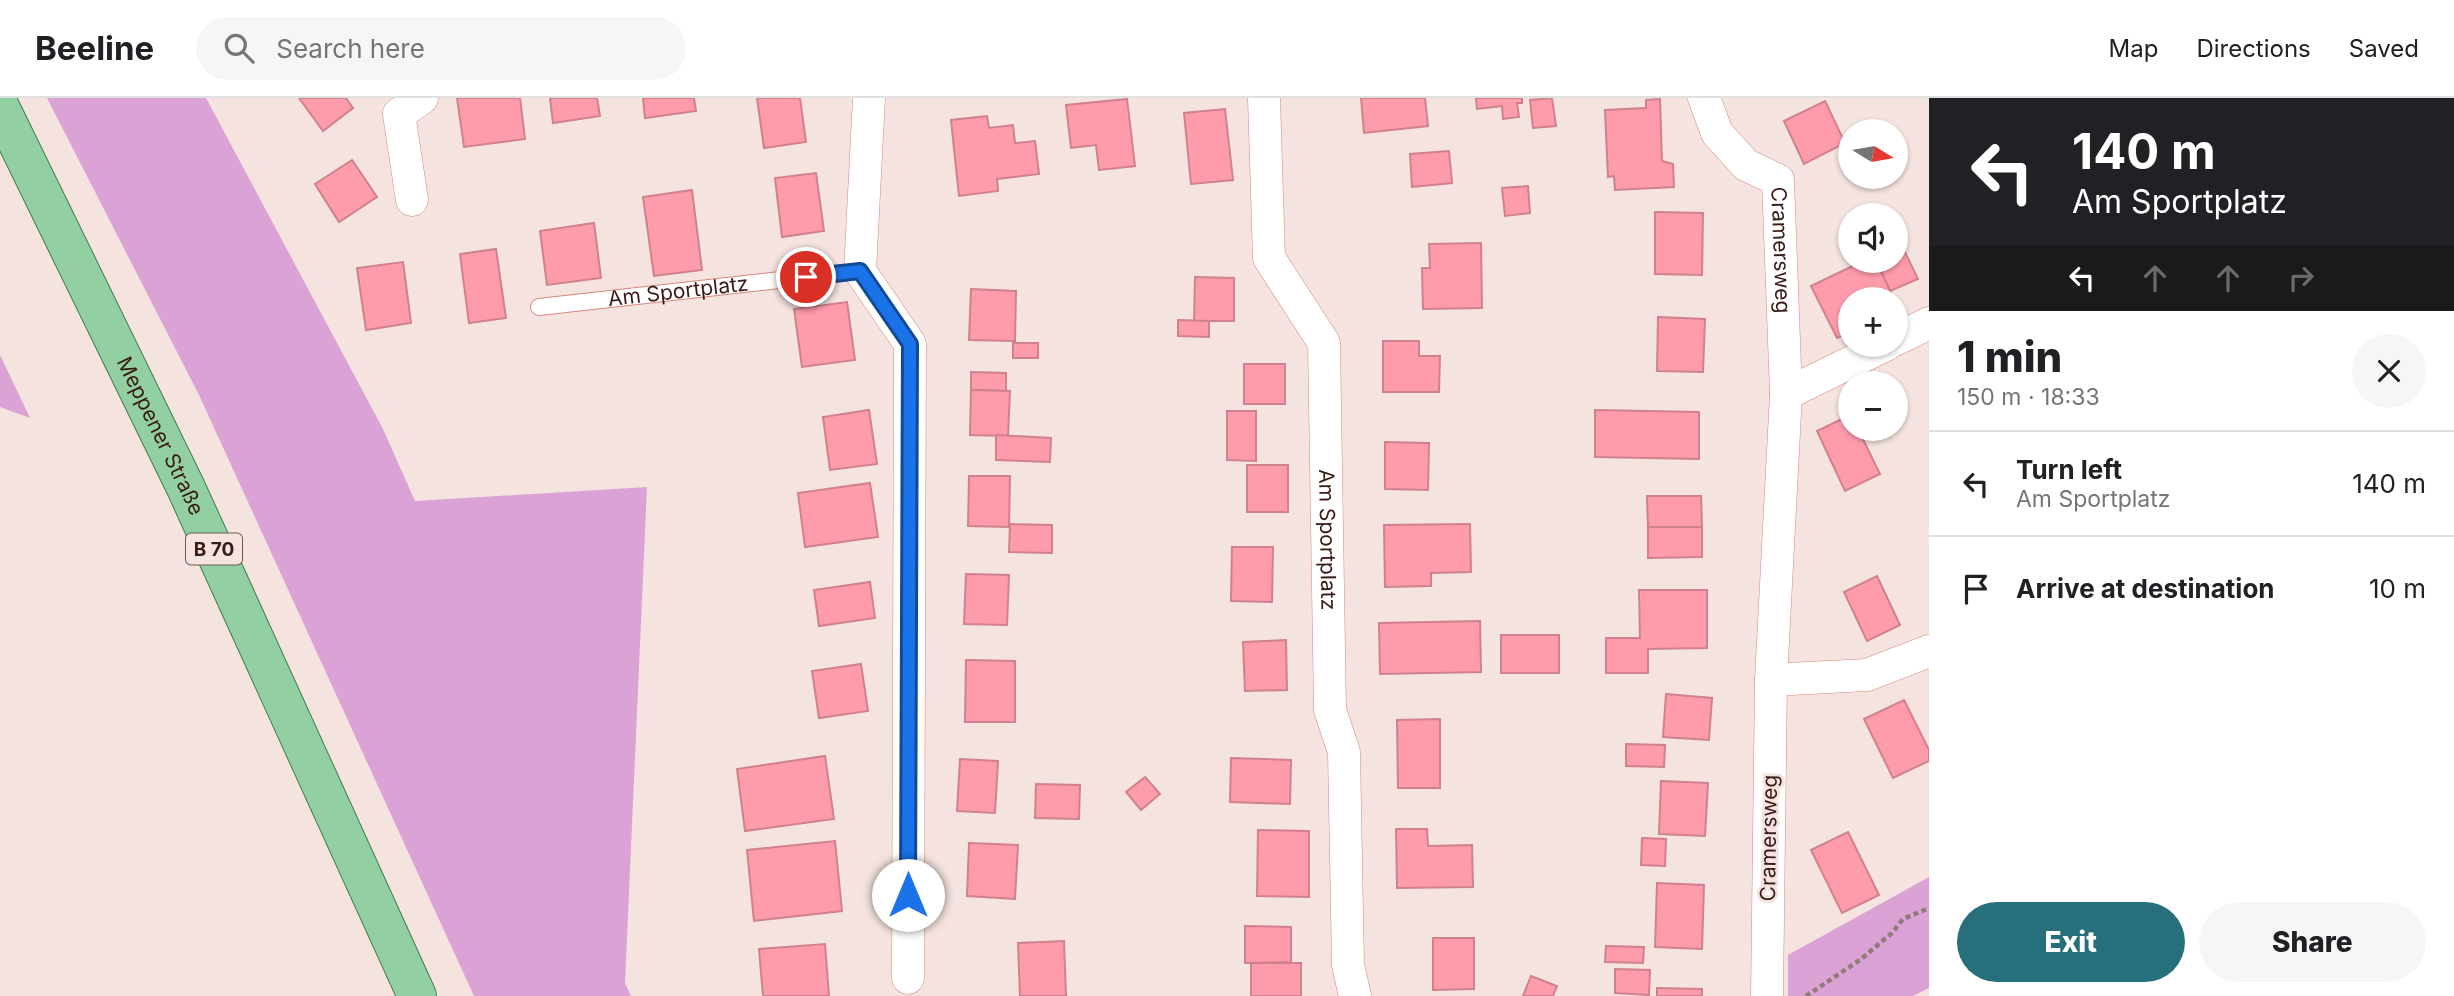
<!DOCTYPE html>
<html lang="en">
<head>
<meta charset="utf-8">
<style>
  :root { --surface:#fff; --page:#f6f6f6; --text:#202124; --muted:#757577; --line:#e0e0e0; --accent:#276f7b }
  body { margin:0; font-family:Inter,sans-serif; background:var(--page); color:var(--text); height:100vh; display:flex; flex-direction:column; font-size:26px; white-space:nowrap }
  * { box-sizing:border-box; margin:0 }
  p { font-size:23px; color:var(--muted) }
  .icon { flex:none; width:38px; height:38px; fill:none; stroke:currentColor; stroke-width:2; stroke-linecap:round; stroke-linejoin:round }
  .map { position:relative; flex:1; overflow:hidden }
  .drawer { display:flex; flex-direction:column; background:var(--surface); width:525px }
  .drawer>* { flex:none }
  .top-card { background:#202124; color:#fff; overflow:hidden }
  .needle { width:46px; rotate:101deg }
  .fabs { position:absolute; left:1838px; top:21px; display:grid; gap:14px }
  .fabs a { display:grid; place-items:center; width:70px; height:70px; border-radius:50%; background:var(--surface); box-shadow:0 2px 5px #0004; font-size:35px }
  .pin { position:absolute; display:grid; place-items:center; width:60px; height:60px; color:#fff; margin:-30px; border:4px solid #fff; border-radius:50%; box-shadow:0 2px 7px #0007 }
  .me { position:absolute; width:77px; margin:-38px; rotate:0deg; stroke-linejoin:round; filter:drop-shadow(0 0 5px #0008) }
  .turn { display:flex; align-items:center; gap:24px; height:147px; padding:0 28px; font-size:32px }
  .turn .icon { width:91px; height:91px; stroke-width:2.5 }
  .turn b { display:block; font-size:49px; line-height:60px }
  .lanes { display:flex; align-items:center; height:66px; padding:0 28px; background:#0003; justify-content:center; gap:35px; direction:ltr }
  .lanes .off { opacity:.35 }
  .round { display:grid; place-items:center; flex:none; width:74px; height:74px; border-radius:37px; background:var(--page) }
  .headline { display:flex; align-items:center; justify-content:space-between; height:119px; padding:0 28px }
  h1 { font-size:42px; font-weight:800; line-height:52px }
  .action { display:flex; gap:14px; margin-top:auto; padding:14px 28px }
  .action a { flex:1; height:80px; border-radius:42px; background:var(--accent); color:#fff; font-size:28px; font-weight:800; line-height:80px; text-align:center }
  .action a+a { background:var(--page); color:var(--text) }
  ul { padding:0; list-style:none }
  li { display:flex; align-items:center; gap:21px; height:105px; padding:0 28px; border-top:2px solid var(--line) }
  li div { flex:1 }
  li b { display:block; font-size:26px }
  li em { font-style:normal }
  header { display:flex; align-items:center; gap:42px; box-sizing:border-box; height:98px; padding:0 35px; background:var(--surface); border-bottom:2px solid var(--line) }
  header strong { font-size:33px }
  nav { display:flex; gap:38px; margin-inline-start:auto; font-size:24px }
  .search { width:490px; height:63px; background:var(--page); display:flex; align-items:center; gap:18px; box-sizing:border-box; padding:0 24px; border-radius:38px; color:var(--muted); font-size:26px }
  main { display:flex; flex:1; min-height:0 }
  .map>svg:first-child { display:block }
  .green { fill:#dba3d5 }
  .building { fill:#ff9cab; stroke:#d0818d; stroke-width:2 }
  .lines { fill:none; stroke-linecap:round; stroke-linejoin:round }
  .lane-casing { stroke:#d7887b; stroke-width:18 }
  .street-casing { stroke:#d7887b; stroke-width:33 }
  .primary-casing { stroke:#437c4a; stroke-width:40 }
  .path { stroke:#927a76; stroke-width:4.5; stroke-dasharray:5 3.5; stroke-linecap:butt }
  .lane { stroke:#fff; stroke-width:16 }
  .street { stroke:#fff; stroke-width:32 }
  .primary { stroke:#92d0a3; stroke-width:38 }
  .route-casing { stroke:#114b97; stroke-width:18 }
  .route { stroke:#1a73e8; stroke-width:12 }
  .labels { text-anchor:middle; stroke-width:6; stroke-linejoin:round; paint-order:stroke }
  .shield { fill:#f4e3df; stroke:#715752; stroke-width:2 }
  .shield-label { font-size:19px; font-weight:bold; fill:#391b16 }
  .street-label { font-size:21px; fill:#391b16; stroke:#f4e3df }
</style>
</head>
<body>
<header>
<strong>Beeline</strong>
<div class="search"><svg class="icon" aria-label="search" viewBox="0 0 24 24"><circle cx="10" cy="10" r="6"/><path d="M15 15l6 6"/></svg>Search here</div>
<nav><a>Map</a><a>Directions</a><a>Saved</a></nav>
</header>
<main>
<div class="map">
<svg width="1929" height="898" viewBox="0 0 1929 898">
  <rect width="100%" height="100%" fill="#f4e3df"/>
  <g class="green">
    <path d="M47 0H206L383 331 415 403 647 389 625 885 631 898H474L199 297Z"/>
    <path d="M0 257 30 320 0 309Z"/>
    <path d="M1929 779V890L1913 898H1788V857Z"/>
  </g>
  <g class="building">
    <path d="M299 0H346L353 10 323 33Z"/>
    <path d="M457 0H520L525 41 464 49Z"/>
    <path d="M550 0H597L600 18 553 25Z"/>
    <path d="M643 0H694L696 13 645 20Z"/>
    <path d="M757 0H800L806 44 764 50Z"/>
    <path d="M1361 0H1425L1428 28 1364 35Z"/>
    <path d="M1476 0H1522V5H1517L1519 19 1503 21 1502 8 1477 11Z"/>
    <path d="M1552 0 1556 28 1533 30 1530 2Z"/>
    <path d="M1127 1 1135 68 1099 72 1096 47 1071 50 1066 7Z"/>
    <path d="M1660 1 1662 63 1673 66 1674 89 1615 92 1614 78 1608 79 1605 12 1646 10V2Z"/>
    <path d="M1825 3 1845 45 1804 66 1784 23Z"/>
    <path d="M1225 11 1233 82 1191 86 1184 15Z"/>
    <path d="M987 18 989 30 1013 27 1015 45 1035 43 1039 76 997 81 998 93 959 98 951 22Z"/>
    <path d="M1449 53 1452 85 1412 89 1410 56Z"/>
    <path d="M352 62 377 99 339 124 315 86Z"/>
    <path d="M816 75 824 133 782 139 775 80Z"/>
    <path d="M1528 88 1530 115 1505 118 1502 90Z"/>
    <path d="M692 92 702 172 654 178 643 99Z"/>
    <path d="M1655 114 1703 115 1702 177 1655 176Z"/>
    <path d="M594 125 601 180 547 187 540 133Z"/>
    <path d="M1899 142 1918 181 1890 193 1876 163H1895V144Z"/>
    <path d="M1481 145 1482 210 1423 211 1422 170H1430L1429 146Z"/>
    <path d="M496 151 506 220 469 225 460 156Z"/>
    <path d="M1863 163H1876L1894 201H1850V234L1837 240 1811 188Z"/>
    <path d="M403 164 411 225 366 232 357 170Z"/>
    <path d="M1195 179 1234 180V223H1194Z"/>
    <path d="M971 191 1016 193 1015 243 969 242Z"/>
    <path d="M847 204 855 262 802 269 794 211Z"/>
    <path d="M1658 219 1705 221 1703 274 1657 273Z"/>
    <path d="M1178 222 1209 223V239L1178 238Z"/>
    <path d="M1383 243H1419V258H1440L1439 294H1383Z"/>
    <rect x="1013" y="245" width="25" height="15"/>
    <rect x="1244" y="266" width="41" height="40"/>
    <path d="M971 274 1006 275V293L971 292Z"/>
    <path d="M971 292 1010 293 1008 338 970 337Z"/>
    <path d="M869 312 877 366 830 372 823 319Z"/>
    <path d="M1595 312 1699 314V361L1595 359Z"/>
    <path d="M1227 313H1256V363L1227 362Z"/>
    <path d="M1850 317V331H1858L1880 376 1845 393 1817 333Z"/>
    <path d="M996 337 1051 340 1050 364 996 362Z"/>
    <path d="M1385 344 1429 345 1428 392 1385 391Z"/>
    <rect x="1247" y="367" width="41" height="47"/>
    <path d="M969 378H1010L1009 429 968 428Z"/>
    <path d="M870 385 878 439 805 449 798 395Z"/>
    <path d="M1647 398H1701L1702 429H1648Z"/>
    <path d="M1010 426 1052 427V455L1009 454Z"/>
    <path d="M1470 426 1471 474 1431 475V488L1385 489 1384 427Z"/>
    <path d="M1648 429H1702V459L1648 460Z"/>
    <path d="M1232 449H1273L1272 504 1231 503Z"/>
    <path d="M966 476 1009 477 1007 527 964 526Z"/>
    <path d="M1877 478 1900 527 1867 543 1844 494Z"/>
    <path d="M870 484 875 520 819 528 814 492Z"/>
    <path d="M1639 492H1707V550L1648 551V575H1606V540H1640Z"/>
    <path d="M1480 523 1481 574 1380 576 1379 525Z"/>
    <rect x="1501" y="537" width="58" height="38"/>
    <path d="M1286 542 1287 592 1245 593 1243 544Z"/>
    <path d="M966 562 1015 563V624H965Z"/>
    <path d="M861 566 868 613 819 620 812 573Z"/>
    <path d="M1666 596 1712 600 1709 642 1663 639Z"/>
    <path d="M1904 602 1929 652V663L1893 680 1864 621Z"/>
    <path d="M1440 621V690H1398L1397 622Z"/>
    <path d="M1626 646 1665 647 1664 669 1626 668Z"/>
    <path d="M825 658 834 721 745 733 737 671Z"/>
    <path d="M1231 660 1291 662 1290 706 1230 704Z"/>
    <path d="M960 661 998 663 995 715 957 713Z"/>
    <path d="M1145 679 1160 696 1141 712 1126 694Z"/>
    <path d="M1661 683 1708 685 1705 738 1659 736Z"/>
    <path d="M1036 686 1080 687 1079 721 1035 720Z"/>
    <path d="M1396 731H1427L1428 748 1472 747 1473 789 1397 790Z"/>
    <path d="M1258 732 1309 733V799L1257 798Z"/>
    <path d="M1848 734 1879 797 1842 815 1811 752Z"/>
    <path d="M1642 740 1666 741 1665 768 1641 767Z"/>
    <path d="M835 743 842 813 754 823 747 752Z"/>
    <path d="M969 745 1018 747 1015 801 967 798Z"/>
    <path d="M1657 785 1704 787 1702 851 1655 849Z"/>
    <path d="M1245 828 1291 829V864L1245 865Z"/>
    <path d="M1433 840H1474V891L1433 892Z"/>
    <path d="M1064 843 1066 898H1020L1018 845Z"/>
    <path d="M825 846 829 898H763L759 851Z"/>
    <path d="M1606 848 1644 849 1643 865 1605 864Z"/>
    <rect x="1251" y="865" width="50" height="33"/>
    <path d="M1615 871 1650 872 1649 897 1615 895Z"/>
    <path d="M1531 878 1557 888 1553 898H1523Z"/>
    <path d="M1657 890 1702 891V898H1657Z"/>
  </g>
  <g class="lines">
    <g class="lane-casing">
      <g id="lane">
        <path id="s1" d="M539 209 860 173"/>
      </g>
    </g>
    <g class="street-casing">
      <g id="street">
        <path d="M869 0 860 173 910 246 908 880"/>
        <path id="s2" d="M1264 0 1269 160 1324 245 1330 612 1344 654 1348 867 1355 898"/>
        <path id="s3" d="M1704 0 1717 35 1746 67 1778 82 1786 296 1771 582 1767 898"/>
        <path d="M412 102 399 16 422 0"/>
        <path d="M1895 242 1929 225"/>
        <path d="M1786 296 1886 247"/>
        <path d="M1771 582 1867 577 1929 553"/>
      </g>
    </g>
    <g class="primary-casing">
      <g id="primary">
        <path id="s4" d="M0 9 186 390 417 898"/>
      </g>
    </g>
    <path class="path" d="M1806 898 1860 862 1892 835 1903 821 1929 810"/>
    <use href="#lane" class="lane"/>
    <use href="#street" class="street"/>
    <use href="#primary" class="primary"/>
  </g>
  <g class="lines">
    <g class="route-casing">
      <path id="route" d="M806 179 860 173 910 246 908 797"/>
    </g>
    <use href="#route" class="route"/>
  </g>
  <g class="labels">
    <rect class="shield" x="186" y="435.5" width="56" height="31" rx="5"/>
    <g class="shield-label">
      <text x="214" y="458">B 70</text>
    </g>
    <g class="street-label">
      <text dy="7" stroke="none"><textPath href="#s3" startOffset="186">Cramersweg</textPath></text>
      <text dy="7" stroke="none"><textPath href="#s1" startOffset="140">Am Sportplatz</textPath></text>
      <text dy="7" stroke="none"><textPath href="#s4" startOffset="366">Meppener Straße</textPath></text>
      <text dy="7" stroke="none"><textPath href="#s2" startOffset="458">Am Sportplatz</textPath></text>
      <text transform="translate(1769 740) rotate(-89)" y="7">Cramersweg</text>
    </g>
  </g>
</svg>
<div class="fabs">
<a><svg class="needle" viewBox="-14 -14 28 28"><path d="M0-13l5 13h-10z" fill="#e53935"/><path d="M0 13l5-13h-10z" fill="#757577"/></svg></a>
<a><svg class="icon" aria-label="sound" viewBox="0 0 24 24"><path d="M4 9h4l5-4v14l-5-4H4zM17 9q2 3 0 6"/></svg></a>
<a>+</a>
<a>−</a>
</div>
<div class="pin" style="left:806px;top:179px;background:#d93025"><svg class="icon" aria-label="arrive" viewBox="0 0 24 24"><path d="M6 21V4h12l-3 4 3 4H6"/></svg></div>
<svg class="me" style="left:908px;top:797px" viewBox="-20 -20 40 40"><circle r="19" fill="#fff"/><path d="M0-13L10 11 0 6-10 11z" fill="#1a73e8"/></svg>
</div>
<section class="drawer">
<div class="top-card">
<div class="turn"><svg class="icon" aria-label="left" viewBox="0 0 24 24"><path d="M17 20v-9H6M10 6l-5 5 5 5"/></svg><div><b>140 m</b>Am Sportplatz</div></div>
<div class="lanes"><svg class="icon" aria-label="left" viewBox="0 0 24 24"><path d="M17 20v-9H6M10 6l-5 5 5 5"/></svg><svg class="icon off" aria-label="ahead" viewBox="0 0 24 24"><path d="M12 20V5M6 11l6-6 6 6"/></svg><svg class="icon off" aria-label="ahead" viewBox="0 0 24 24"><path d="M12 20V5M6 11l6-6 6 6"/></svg><svg class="icon off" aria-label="right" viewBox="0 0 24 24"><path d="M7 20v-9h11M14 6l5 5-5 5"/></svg></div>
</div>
<div class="headline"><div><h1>1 min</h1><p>150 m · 18:33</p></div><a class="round"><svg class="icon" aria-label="close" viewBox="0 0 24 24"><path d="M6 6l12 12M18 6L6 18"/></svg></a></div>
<ul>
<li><svg class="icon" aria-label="left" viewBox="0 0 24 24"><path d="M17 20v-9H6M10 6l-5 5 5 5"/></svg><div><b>Turn left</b><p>Am Sportplatz</p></div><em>140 m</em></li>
<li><svg class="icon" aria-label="arrive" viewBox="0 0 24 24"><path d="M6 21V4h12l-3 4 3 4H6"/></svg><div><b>Arrive at destination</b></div><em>10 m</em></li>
</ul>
<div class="action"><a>Exit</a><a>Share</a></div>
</section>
</main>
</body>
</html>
